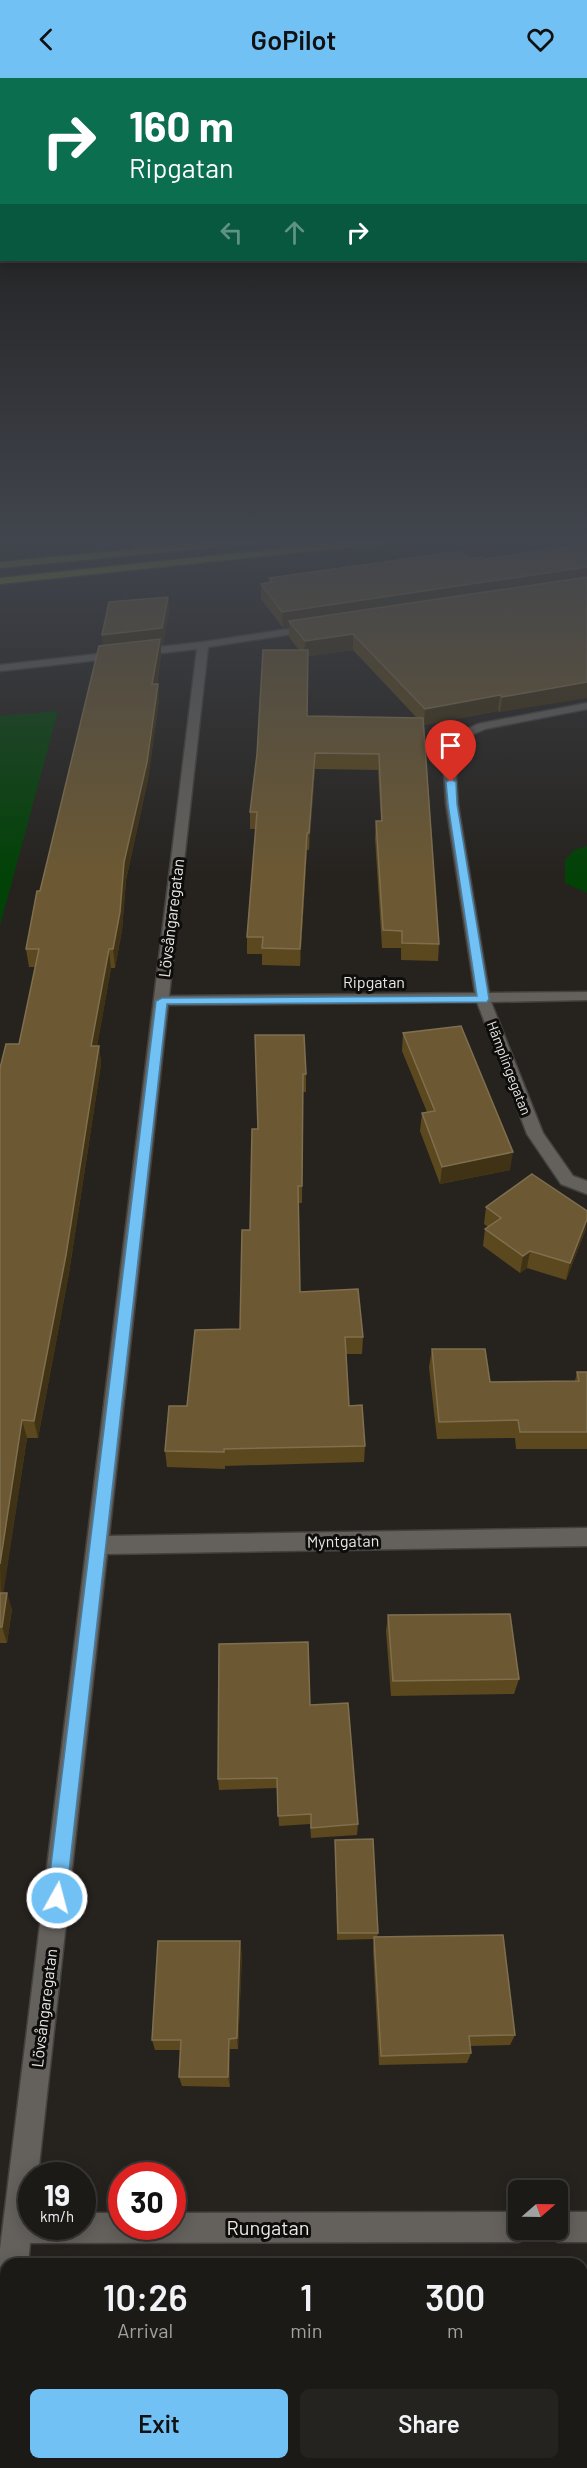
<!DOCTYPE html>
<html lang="en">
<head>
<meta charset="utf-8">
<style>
  :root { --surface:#1c1a17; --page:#252320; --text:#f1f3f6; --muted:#a0a1a1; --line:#3a3836; --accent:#71c1f5 }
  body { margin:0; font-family:Barlow,sans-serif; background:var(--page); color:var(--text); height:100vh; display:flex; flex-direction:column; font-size:22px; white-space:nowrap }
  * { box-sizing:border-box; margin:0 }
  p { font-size:20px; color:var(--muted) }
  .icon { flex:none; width:33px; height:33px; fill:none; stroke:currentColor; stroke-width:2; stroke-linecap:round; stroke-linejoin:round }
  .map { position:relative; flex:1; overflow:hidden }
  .drawer { position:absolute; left:0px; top:2180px; width:588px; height:212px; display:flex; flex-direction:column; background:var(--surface); border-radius:18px 18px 0 0; box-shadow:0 3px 15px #0003,0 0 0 2px var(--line) }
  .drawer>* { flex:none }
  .top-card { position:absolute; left:0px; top:0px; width:588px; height:183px; box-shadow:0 3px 15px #0003,0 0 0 2px var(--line); background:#0b6e4f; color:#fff; overflow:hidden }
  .needle { width:39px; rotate:70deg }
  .tools { position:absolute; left:508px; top:2102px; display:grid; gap:12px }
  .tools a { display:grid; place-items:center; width:60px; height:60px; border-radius:9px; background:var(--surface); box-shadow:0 3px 15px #0003,0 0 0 2px var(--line); font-size:30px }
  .speed { position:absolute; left:18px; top:2084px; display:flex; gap:12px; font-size:30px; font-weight:700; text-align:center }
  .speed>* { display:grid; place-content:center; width:78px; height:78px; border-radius:50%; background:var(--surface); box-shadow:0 3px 15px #0003,0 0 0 2px var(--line); line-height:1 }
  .speed small { font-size:15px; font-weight:400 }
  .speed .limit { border:9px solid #d22; background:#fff; color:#111 }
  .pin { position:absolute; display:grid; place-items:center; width:51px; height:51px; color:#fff; margin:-62px -26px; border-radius:50% 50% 50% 0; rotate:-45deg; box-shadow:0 0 6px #0007 }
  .pin .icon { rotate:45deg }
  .me { position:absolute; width:66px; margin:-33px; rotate:7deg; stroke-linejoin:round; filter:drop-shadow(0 0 4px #0008) }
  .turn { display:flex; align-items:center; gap:21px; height:126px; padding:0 30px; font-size:27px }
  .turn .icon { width:78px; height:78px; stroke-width:2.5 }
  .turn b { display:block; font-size:42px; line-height:51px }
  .lanes { display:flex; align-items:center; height:57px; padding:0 30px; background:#0003; justify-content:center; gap:30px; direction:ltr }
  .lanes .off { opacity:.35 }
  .eta { display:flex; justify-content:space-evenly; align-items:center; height:102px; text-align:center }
  .eta b { font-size:36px; font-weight:600; line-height:42px }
  .cta { display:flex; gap:12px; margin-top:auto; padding:12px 30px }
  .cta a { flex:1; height:69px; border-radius:9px; background:var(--accent); color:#111; font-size:24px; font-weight:600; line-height:69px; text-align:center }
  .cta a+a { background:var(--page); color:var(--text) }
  header { display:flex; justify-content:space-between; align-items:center; height:78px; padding:0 30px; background:var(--accent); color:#111; font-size:27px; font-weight:600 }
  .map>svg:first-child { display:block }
  .green { fill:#024207 }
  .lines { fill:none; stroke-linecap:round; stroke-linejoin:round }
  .minor-casing { stroke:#43413e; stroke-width:3 }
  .motorway-casing { stroke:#43413e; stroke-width:3 }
  .minor { fill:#64615c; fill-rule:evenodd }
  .motorway { fill:#8fa31f; fill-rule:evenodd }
  .wall { fill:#5c481e; fill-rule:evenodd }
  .shaded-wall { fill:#403215 }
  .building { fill:#6c5933; stroke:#7f6f4f; stroke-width:1.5 }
  .route { fill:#71c1f5; stroke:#497d9f; stroke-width:1.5 }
  .labels { text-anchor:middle; stroke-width:6; stroke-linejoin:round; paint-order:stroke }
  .far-street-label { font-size:14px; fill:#e8e7e4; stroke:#0e0d0b }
  .street-label { font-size:16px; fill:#e8e7e4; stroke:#0e0d0b }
  .near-street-label { font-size:20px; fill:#e8e7e4; stroke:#0e0d0b }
</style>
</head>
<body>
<header><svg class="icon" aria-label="back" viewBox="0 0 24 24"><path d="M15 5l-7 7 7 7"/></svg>GoPilot<svg class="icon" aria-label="heart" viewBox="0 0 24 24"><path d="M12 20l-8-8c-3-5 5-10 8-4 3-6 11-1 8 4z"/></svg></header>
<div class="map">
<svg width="587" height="2390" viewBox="0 0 587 2390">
  <rect width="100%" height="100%" fill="#26231f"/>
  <g class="green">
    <path d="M58 633 0 848V638Z"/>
    <path d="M587 768V815L565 805V782L574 772Z"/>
  </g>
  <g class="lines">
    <g class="minor-casing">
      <g id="minor">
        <path d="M314 547 319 550 318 552 208 569 169 918 475 915 446 726 443 681 456 656 478 646 587 625V631L485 651 465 660 455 681 458 726 489 915 587 914V922L491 924 543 1055 573 1098 587 1103V1116L561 1106 527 1056 477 924 168 927 109 1458 587 1450V1468L107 1476 38 2097H32V2148H82V2135H122V2148H172V2135L519 2134V2151H533L529 2159 519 2164 30 2165 28 2186H6V2198L2 2197 0 2191V2171L197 571 0 593V587L203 564Z"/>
        <path d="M558 2134H587V2164H558L548 2159 544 2151H558Z"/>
        <path d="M6 2222V2295L0 2297V2224Z"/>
      </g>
    </g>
    <g class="motorway-casing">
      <g id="motorway">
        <path d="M236 461H272L268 464 0 490V484Z"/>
        <path d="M369 461H402L398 464 0 506V500Z"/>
      </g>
    </g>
    <use href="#minor" class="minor"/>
    <use href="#motorway" class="motorway"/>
  </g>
  <g class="wall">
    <path d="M587 466 500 634 498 633 424 647 439 866 438 883 401 882V870H382L375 760 376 743H381L378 692 315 691 309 772H307L300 888 262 887V876H247V859L256 751H250V734L299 572 289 559V548L283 550 261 521V506L269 505V500L470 481H485ZM353 572 417 640 307 638 308 578Z"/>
    <path d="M168 519 169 534 163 566 161 567V577L157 606 159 622 148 701 126 802 122 852 115 890H111L97 968H99L101 986 69 1195 38 1360H27L3 1515 12 1531 7 1565H0V990L19 966 35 889H29L26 871 103 567Z"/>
    <path d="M403 955 510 1092 440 1106 420 1053 422 1035 427 1034 402 973Z"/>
    <path d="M255 957 306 996V1014H303L302 1125H298L300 1214 363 1259 362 1276H346L349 1328 365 1368 364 1384 225 1388V1391L167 1389 165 1373 187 1328 240 1251 250 1152 258 1051Z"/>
    <path d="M486 1129 586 1151 566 1202 527 1190 520 1195 483 1168 485 1151 488 1149 484 1146Z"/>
    <path d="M432 1271 490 1304 575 1303 577 1294H587V1371H516L515 1360 437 1361 429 1289Z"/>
    <path d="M388 1537 519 1601 514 1616 391 1618 386 1553Z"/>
    <path d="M310 1627 358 1746 357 1757 311 1760 310 1746 279 1748 277 1710 219 1712 218 1701Z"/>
    <path d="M335 1762 378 1855 377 1859 515 1957 510 1967 470 1968 471 1975 467 1985 379 1987 373 1871 374 1861 337 1862Z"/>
    <path d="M242 1875 238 1971H230V2009L182 2008 179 1999 180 1972H155L152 1962Z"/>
    <path d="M217 2385V2389H124L120 2388Z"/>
    <path d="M493 2385H582L587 2390H493Z"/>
  </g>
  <g class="shaded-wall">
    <path d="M587 489V504L289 543V548L283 550 282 534Z"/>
    <path d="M168 519 169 534 163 566 161 567V577L154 622 103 573 102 557Z"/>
    <path d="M353 556V572L304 579 305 563Z"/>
    <path d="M587 604V620L500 634 502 619Z"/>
    <path d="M158 606 159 622 148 701 126 802 122 852 115 890 113 871 124 784Z"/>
    <path d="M500 617 498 633 424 647 425 631Z"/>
    <path d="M315 675V691L309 772V755Z"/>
    <path d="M307 755V772L300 888V871Z"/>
    <path d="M109 871 111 890 94 986 91 968Z"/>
    <path d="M99 968 101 986 69 1195 38 1360 34 1343Z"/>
    <path d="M513 1074 510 1092 440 1106 442 1089Z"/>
    <path d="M587 1141 586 1151 566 1202 570 1185Z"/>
    <path d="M530 1173 527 1190 520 1195 523 1178Z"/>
    <path d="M22 1342 27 1360 1 1531 0 1486Z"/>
    <path d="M7 1515 12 1531 7 1565 2 1549Z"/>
    <path d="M240 1863 242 1875 238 1971 237 1960Z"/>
    <path d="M229 1961 230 1971V2009L228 1999Z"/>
  </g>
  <g class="building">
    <path d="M587 466V489L282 534 261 506 272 504 269 500 461 473 470 481 482 479 485 481Z"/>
    <path d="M587 499V604L502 619 500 617 425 631 353 556 305 563 289 543Z"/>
    <path d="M168 519 162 550 102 557 109 524Z"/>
    <path d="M160 561 152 606H158L147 684 124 784 120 834 113 871H109L91 968H99L66 1177 34 1343 22 1342 0 1486V990L6 966H19L39 871H26L37 813H40L99 568Z"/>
    <path d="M263 572H308L307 638 423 640 439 866 402 865V853L383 852 376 743H382L379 676 315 675 309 755H307L300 871 262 870 263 859H247L257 734H250L257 676Z"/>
    <path d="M461 948 513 1074 442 1089 422 1035 435 1033 403 955Z"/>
    <path d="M255 957H304L306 996H303L302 1108H298L300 1214 358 1211 363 1259H345L349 1328 362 1327 365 1368 224 1371V1374L165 1373 169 1328H187L195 1252 240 1251 242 1152H250L252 1051H258Z"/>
    <path d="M532 1096 587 1133V1141L570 1185 530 1173 523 1178 485 1151 501 1140 486 1129Z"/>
    <path d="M432 1271H485L490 1304 579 1303 577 1294H587V1354H520L518 1342 439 1344Z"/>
    <path d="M0 1515H7L2 1549H0Z"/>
    <path d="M510 1536 519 1601 393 1603 388 1537Z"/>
    <path d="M308 1564 310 1627 348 1625 358 1746 311 1750V1736L278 1738 277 1700 218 1701 219 1566Z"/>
    <path d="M373 1761 378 1855H338L335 1762Z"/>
    <path d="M503 1857 515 1957 469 1958 471 1975 381 1978 374 1859Z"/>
    <path d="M158 1863H240L237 1960 229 1961 228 1999H179L181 1962H152Z"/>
    <path d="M582 2293H587V2390H499L498 2385H582Z"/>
    <rect x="120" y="2385" width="95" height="3"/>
  </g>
  <linearGradient id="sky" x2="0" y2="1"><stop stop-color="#151311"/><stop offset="0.58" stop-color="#41454d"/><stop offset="1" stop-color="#41454d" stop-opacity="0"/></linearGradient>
  <rect width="587" height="796" fill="url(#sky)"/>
  <path class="route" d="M451 701 456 704 457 726 489 921 487 924 167 926 66 1820 64 1827 57 1830 50 1827 47 1820 156 923 162 920 477 918 448 726 446 704Z"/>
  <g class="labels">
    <g class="far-street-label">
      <text transform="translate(509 990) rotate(69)" y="5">Hämplingegatan</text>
    </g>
    <g class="street-label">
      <text transform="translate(171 840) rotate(-83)" y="6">Lövsångaregatan</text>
      <text x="374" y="910">Ripgatan</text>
      <text transform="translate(343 1463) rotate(-1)" y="6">Myntgatan</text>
      <text transform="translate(44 1930) rotate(-83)" y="6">Lövsångaregatan</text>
    </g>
    <g class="near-street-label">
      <text x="268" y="2157">Rungatan</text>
    </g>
  </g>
</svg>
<div class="tools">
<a><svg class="needle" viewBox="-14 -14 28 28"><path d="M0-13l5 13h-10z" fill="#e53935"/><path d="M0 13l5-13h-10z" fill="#a0a1a1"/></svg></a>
</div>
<div class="speed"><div>19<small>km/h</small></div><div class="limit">30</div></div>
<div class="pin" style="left:451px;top:704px;background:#d93025"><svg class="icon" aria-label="arrive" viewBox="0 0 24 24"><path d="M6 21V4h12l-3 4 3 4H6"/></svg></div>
<svg class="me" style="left:57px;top:1820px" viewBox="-20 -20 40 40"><circle r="17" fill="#71c1f5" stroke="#fff" stroke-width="3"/><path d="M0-11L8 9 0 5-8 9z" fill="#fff"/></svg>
<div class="top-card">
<div class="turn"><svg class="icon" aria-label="right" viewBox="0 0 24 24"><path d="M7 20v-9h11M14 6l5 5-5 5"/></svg><div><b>160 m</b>Ripgatan</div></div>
<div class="lanes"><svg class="icon off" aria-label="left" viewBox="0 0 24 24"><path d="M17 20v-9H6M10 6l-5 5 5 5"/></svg><svg class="icon off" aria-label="ahead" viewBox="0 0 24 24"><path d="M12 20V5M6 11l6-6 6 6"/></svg><svg class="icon" aria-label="right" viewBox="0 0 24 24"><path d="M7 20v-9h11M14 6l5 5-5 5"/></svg></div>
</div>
<section class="drawer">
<div class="eta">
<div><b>10:26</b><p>Arrival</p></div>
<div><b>1</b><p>min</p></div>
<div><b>300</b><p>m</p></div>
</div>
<div class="cta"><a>Exit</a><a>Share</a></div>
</section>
</div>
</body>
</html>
